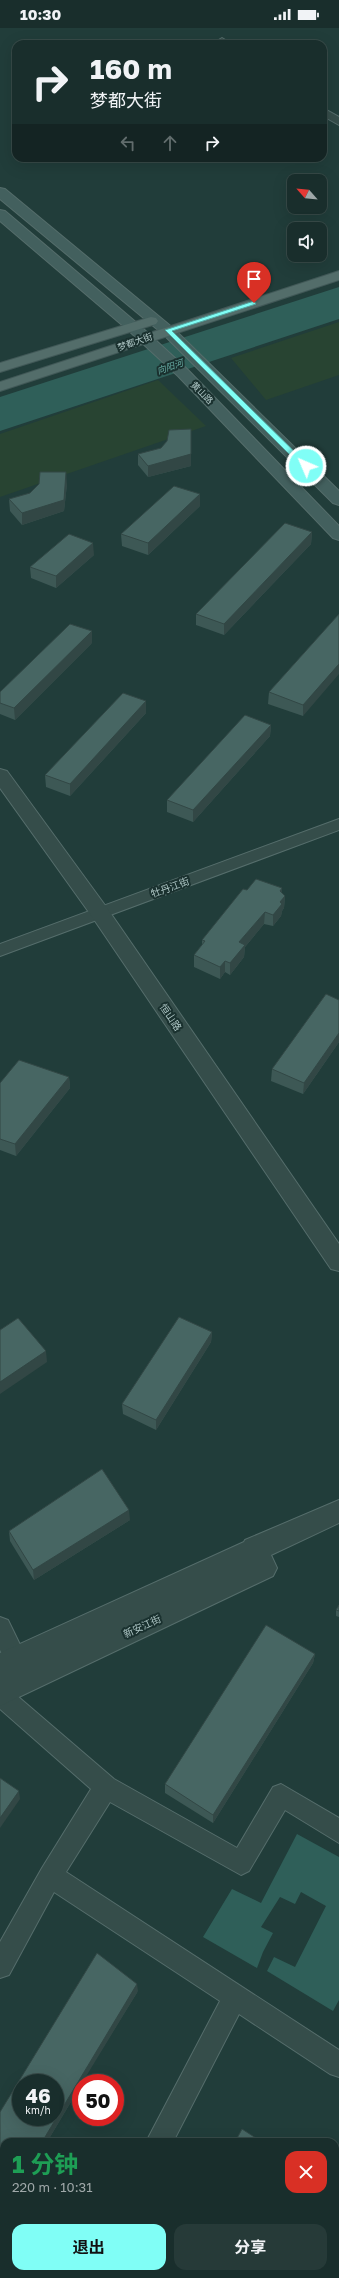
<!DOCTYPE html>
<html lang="zh">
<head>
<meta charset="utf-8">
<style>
  :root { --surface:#192e2c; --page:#263a38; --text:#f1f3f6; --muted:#9fa8a9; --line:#374a48; --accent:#80fef6 }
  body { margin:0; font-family:"Golos Text","Noto Sans SC",sans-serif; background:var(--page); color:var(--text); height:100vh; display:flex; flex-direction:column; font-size:15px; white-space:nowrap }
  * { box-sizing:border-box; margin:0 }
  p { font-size:13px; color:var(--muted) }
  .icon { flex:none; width:22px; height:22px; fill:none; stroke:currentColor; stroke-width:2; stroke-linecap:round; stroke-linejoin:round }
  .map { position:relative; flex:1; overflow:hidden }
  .sheet { position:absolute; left:0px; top:2110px; width:339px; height:140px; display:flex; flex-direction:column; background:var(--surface); border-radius:12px 12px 0 0; box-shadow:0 4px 16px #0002,0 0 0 1px var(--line) }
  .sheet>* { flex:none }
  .top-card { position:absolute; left:12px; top:12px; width:315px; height:122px; border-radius:12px; box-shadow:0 4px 16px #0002,0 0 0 1px var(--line); background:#192e2c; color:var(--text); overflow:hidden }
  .needle { width:26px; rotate:297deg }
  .tools { position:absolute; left:287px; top:146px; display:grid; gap:8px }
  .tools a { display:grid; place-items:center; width:40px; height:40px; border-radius:8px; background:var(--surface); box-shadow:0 4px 16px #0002,0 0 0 1px var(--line); font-size:20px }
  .speed { position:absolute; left:12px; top:2046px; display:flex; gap:8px; font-size:20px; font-weight:700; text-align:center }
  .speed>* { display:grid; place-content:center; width:52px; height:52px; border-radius:50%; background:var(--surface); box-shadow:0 4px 16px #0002,0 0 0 1px var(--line); line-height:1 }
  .speed small { font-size:10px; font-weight:400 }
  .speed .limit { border:6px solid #d22; background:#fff; color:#111 }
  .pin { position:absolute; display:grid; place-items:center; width:34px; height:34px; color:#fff; margin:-41px -17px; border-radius:50% 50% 50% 0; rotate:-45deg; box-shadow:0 0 4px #0007 }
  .pin .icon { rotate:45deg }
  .me { position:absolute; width:44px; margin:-22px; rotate:315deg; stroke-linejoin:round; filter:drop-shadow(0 0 3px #0008) }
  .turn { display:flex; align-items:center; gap:14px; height:84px; padding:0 12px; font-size:18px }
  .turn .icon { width:52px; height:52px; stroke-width:2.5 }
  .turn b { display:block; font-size:28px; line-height:34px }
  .lanes { display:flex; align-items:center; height:38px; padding:0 12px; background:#0003; justify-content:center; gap:20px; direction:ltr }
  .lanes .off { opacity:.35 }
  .round { display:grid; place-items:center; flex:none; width:42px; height:42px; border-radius:12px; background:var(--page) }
  .headline { display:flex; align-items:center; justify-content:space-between; height:68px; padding:0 12px }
  h1 { font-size:24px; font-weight:700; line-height:30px; color:#1e9e55 }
  .cta { display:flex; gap:8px; margin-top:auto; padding:8px 12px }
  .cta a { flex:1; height:46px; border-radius:12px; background:var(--accent); color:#111; font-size:16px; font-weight:700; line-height:46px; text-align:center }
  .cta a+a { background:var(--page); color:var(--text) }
  .status { display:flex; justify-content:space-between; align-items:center; height:28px; padding:0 20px; background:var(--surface); direction:ltr }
  .status svg { height:11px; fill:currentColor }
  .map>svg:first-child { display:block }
  .green { fill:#284432 }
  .water { fill:#2f5f59 }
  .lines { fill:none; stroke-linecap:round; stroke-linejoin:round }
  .minor-casing { stroke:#556d6b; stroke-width:2 }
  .tertiary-casing { stroke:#556d6b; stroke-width:2 }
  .secondary-casing { stroke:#556d6b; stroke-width:2 }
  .primary-casing { stroke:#415857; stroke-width:2 }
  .minor { fill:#354d4a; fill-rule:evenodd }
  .tertiary { fill:#354d4a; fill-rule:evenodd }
  .secondary { fill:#43605e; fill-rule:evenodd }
  .primary { fill:#536d6a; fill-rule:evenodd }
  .wall { fill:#3d5855 }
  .shaded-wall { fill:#324745 }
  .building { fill:#476663; stroke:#324745; fill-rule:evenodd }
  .route { fill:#80fef6; stroke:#53a5a0 }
  .labels { text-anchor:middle; stroke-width:4; stroke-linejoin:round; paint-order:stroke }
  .far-street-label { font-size:9px; fill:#b0c8c7; stroke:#1a312f }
  .far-water-label { font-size:9px; font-style:italic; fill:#67aaa2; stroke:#1a312f }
  .street-label { font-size:10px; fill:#b0c8c7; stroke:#1a312f }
</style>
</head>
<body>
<div class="status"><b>10:30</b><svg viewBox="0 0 49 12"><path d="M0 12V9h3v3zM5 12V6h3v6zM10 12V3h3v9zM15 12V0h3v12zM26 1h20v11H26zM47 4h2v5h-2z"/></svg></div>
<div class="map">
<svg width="339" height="2250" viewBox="0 0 339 2250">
  <rect width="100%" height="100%" fill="#213d3a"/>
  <g class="green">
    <path d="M339 294V347L266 372 231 330Z"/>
    <path d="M158 352 206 398 0 469V406Z"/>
  </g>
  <g class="water">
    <path d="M339 259V291L0 403V369Z"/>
    <path d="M297 1806 339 1829V1972L333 1983 267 1943 274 1929 295 1939 326 1878 301 1864 295 1876 280 1869 261 1899 273 1905 263 1924 257 1940 203 1909 232 1861 261 1875Z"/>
  </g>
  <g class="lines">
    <g class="minor-casing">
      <g id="minor">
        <path d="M222 10 232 16 219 15 217 13Z"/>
        <path d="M323 80 339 89V97L323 88Z"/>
        <path d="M339 791V802L0 928V916Z"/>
        <path d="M0 1589 8 1592 27 1631 24 1638 16 1641 8 1638 0 1622Z"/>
        <path d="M0 1656 8 1660 114 1751 237 1820 273 1759 281 1756 339 1790V1815L285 1782 249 1843 241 1847 110 1774 66 1844 339 2022V2049L330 2046 239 1986 173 2114H146L220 1973 54 1864 9 1947 0 1950V1914L42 1840 91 1761 0 1681Z"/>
      </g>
    </g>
    <g class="tertiary-casing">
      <g id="tertiary">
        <path d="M0 741 7 743 107 880 339 1216V1243L331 1241 93 890 0 760Z"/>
        <path d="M339 1472V1495L271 1527 277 1540 273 1548 0 1678V1651L13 1645 0 1651V1625L244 1514 245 1512Z"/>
      </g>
    </g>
    <g class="secondary-casing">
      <g id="secondary">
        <path d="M0 160 5 161 173 300 339 463V477L333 475 163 306 0 171Z"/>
        <path d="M0 182 5 183 138 296 188 342 339 498V512L333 510 178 348 128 302 0 193Z"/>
      </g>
    </g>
    <g class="primary-casing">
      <g id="primary">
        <path d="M339 243V252L0 363V354Z"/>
        <path d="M151 289 156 290 158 293 156 296 0 344V335Z"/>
      </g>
    </g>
    <use href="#minor" class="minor"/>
    <use href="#tertiary" class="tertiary"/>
    <use href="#secondary" class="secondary"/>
    <use href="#primary" class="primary"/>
  </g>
  <g class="wall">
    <path d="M138 426 191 438 148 449 138 437Z"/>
    <path d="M67 456 64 483 22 497 10 483 9 471Z"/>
    <path d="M200 478 148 527 122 518 121 506Z"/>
    <path d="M312 504 311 516 224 607 196 597V586Z"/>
    <path d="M94 527 56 560 31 550 30 539Z"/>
    <path d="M339 586 303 688 268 676 269 664Z"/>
    <path d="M92 615 15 692 0 686V664Z"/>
    <path d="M146 673V685L70 768 46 759 45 747Z"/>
    <path d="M271 697 270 708 193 794 167 784V772Z"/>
    <path d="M282 860V865L285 868 284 880 282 883 281 888 273 898 264 896 245 919 244 929 230 947 225 944 220 951 194 939V927L202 917V912L247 862Z"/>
    <path d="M339 972V1014L303 1066 271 1053 272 1041Z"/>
    <path d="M69 1049 70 1060 16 1128 0 1122V1055Z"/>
    <path d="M212 1304 211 1314 156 1402 123 1386 122 1376Z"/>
    <path d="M130 1492 34 1552 10 1513 9 1503Z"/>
    <path d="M339 1577V1589L336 1588V1582Z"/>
    <path d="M315 1626 313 1635 213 1795 165 1765V1756Z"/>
    <path d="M138 1963 81 2055V2057L47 2114H4V2180L0 2177V2084Z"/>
  </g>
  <g class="shaded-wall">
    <path d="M191 426V438L148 449V438Z"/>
    <path d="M66 444 67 456 64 483 22 497V485Z"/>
    <path d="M200 466V478L148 527V515Z"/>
    <path d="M312 504 311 516 224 607V596Z"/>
    <path d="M93 515 94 527 56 560V548Z"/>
    <path d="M92 603V615L15 692 14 680Z"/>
    <path d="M339 636V646L303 688V677Z"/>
    <path d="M146 673V685L70 768V756Z"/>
    <path d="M271 697 270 708 193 794V782Z"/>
    <path d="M282 860V871L285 868 284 880 282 883 281 888 273 898V887L280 863Z"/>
    <path d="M265 884 264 896 245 919 244 929 230 947V935L239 914Z"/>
    <path d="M225 933V944L220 951V939Z"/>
    <path d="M339 1005V1014L303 1066 304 1055Z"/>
    <path d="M69 1049 70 1060 16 1128 15 1116Z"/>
    <path d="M212 1304 211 1314 156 1402V1392Z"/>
    <path d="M46 1323 47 1334 0 1366V1354Z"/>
    <path d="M129 1482 130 1492 34 1552 33 1542Z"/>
    <path d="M315 1626 313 1635 213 1795V1787Z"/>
    <path d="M19 1763 20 1771 0 1800V1790Z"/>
    <path d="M137 1956 138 1963 82 2055H81V2057L47 2114H42Z"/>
  </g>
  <g class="building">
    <path d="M191 401V426L148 438 138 426 161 420 167 413 169 402Z"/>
    <path d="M40 444H66L64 472 22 485 9 471 30 465 39 456Z"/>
    <path d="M174 458 200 466 148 515 121 506Z"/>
    <path d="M285 495 312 504 224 596 196 586Z"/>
    <path d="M69 506 93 515 56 548 30 539Z"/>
    <path d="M339 586V636L303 677 269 664Z"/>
    <path d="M70 596 92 603 14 680 0 675V664Z"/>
    <path d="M123 665 146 673 70 756 45 747Z"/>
    <path d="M245 687 271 697 193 782 167 772Z"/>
    <path d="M256 851 282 860 280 863 285 868 280 874 282 876 273 887 265 884 239 914 245 917 230 935 225 933 220 939 194 927 205 913 202 912 243 861 247 862Z"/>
    <path d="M326 966 339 972V1005L304 1055 272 1041Z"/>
    <path d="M19 1032 69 1049 15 1116 0 1111V1055Z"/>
    <path d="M179 1289 212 1304 156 1392 122 1376Z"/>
    <path d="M18 1290 46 1323 0 1354V1302Z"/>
    <path d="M102 1441 129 1482 33 1542 9 1503Z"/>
    <path d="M339 1577V1583L336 1582Z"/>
    <path d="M266 1597 315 1626 213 1787 165 1756Z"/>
    <path d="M0 1750 19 1763 0 1790Z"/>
    <path d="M97 1925 137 1956 42 2114H4V2176L0 2173V2084ZM21 2055H55V2089H21Z"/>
    <path d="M242 2101 262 2114H235Z"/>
    <path d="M172 2246H238L236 2250H170Z"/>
  </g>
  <path class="route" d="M254 273 256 276 172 303 308 437V440H303L165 302Z"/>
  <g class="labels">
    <g class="far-street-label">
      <text transform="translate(135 314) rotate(-19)" y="3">梦都大街</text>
      <text transform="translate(202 365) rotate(45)" y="3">黄山路</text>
    </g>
    <g class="far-water-label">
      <text transform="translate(170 339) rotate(-19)" y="3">向阳河</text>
    </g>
    <g class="street-label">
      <text transform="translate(170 859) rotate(-20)" y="4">牡丹江街</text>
      <text transform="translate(171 989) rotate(56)" y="4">恒山路</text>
      <text transform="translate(142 1598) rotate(-25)" y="4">新安江街</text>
    </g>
  </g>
</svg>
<div class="tools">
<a><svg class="needle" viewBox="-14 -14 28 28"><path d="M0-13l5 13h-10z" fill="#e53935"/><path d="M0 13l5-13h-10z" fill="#9fa8a9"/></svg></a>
<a><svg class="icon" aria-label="sound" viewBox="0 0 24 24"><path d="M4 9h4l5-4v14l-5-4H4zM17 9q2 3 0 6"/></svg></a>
</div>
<div class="speed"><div>46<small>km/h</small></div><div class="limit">50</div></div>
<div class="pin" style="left:254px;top:275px;background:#d93025"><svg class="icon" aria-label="arrive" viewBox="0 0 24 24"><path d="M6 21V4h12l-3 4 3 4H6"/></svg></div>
<svg class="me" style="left:306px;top:438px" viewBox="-20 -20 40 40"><circle r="17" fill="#80fef6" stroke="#fff" stroke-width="3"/><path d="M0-11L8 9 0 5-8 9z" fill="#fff"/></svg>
<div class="top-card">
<div class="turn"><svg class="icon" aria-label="right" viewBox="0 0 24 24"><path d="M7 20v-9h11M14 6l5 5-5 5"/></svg><div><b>160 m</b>梦都大街</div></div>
<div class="lanes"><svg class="icon off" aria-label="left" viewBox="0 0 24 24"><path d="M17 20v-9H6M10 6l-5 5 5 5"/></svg><svg class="icon off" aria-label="ahead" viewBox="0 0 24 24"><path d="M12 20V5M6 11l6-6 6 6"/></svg><svg class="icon" aria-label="right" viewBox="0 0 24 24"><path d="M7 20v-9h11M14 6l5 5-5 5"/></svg></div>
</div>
<section class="sheet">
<div class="headline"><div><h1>1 分钟</h1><p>220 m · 10:31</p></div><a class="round" style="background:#d93025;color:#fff"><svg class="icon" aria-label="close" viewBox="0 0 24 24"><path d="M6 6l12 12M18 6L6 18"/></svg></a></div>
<div class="cta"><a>退出</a><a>分享</a></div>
</section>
</div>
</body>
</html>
